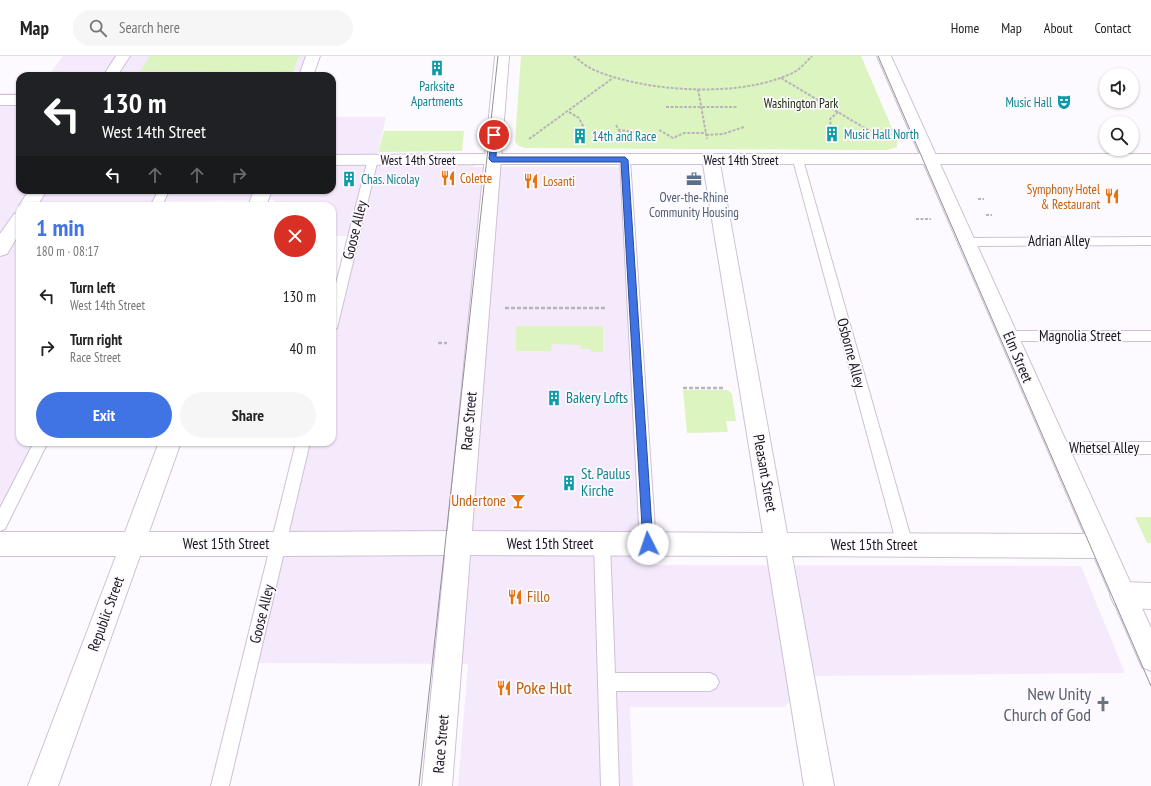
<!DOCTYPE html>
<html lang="en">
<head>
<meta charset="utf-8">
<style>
  :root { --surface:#fff; --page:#f6f6f6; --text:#222; --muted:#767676; --line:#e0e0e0; --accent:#4073e3 }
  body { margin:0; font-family:"PT Sans Narrow",sans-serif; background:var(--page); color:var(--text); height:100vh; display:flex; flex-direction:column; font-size:15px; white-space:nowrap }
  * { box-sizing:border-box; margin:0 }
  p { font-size:13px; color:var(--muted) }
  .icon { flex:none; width:22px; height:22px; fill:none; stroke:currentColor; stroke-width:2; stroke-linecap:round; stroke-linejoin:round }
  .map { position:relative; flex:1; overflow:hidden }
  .sheet { position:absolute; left:16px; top:146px; width:320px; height:244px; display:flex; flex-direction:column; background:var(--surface); border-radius:12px; box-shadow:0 1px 3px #0004 }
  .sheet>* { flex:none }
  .top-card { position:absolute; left:16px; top:16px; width:320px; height:122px; border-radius:12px; box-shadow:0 1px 3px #0004; background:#202124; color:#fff; overflow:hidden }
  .fabs { position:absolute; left:1099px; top:12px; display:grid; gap:8px }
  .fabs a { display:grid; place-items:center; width:40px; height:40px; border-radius:50%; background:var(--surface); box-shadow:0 1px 3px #0004; font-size:20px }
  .pin { position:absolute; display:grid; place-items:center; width:34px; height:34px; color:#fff; margin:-17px; border:2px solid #fff; border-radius:50%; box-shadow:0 1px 4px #0007 }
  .me { position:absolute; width:44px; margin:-22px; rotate:356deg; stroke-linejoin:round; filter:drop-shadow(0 0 3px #0008) }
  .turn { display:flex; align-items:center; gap:14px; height:84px; padding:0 20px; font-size:18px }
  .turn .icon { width:52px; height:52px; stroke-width:2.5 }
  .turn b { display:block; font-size:28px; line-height:34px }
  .lanes { display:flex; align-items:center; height:38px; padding:0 20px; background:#0003; justify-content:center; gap:20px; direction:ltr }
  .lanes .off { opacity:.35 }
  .round { display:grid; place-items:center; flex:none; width:42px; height:42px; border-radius:21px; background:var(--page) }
  .overview { display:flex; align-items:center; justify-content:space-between; height:68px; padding:0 20px }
  h1 { font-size:24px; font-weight:700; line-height:30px; color:var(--accent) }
  .action { display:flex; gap:8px; margin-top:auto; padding:8px 20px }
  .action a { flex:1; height:46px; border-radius:24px; background:var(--accent); color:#fff; font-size:16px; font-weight:700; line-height:46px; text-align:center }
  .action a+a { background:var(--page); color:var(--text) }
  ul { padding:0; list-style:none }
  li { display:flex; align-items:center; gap:12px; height:52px; padding:0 20px }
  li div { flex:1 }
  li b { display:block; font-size:15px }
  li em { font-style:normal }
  header { display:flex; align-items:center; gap:24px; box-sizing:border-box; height:56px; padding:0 20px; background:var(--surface); border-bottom:1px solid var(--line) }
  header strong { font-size:19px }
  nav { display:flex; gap:22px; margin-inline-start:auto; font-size:14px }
  .search { width:280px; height:36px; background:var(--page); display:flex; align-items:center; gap:10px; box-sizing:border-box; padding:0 14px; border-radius:22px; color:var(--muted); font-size:15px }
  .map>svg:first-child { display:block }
  .built { fill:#f5eafc }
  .green { fill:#dcf4bf }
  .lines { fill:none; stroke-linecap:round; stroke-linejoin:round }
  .service-casing { stroke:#cec0d6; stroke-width:2 }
  .pedestrian-casing { stroke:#cec0d6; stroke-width:2 }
  .minor-casing { stroke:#cec0d6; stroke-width:2 }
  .tertiary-casing { stroke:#cec0d6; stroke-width:2 }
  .secondary-casing { stroke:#cec0d6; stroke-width:2 }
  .path-far1 { stroke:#b8b4ba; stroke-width:2; stroke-dasharray:3 1.5; stroke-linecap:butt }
  .path { stroke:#b8b4ba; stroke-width:2.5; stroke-dasharray:4 2; stroke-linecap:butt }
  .service { fill:#fff; fill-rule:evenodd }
  .pedestrian { fill:#fff; fill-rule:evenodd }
  .minor { fill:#fff; fill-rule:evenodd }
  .tertiary { fill:#fff; fill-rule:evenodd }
  .secondary { fill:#fff; fill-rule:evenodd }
  .tram { stroke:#949096; stroke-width:1 }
  .route { fill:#4073e3; stroke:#2a4b94 }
  .labels { text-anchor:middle; stroke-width:3.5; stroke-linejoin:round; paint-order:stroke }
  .far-culture-label { font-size:13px; fill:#0d838f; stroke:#fdfaff; text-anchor:start }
  .far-park-label { font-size:13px; fill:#222e0f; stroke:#fdfaff }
  .far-street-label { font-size:13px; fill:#1a151d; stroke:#fdfaff }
  .far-food-label { font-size:13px; fill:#c56008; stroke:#fdfaff; text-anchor:start }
  .far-service-label { font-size:13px; fill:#4e5e75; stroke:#fdfaff }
  .street-label { font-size:15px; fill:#1a151d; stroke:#fdfaff }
  .culture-label { font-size:15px; fill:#0d838f; stroke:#fdfaff; text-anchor:start }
  .food-label { font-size:15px; fill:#c56008; stroke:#fdfaff; text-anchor:end }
  .near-food-label { font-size:18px; fill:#c56008; stroke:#fdfaff; text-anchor:start }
  .near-worship-label { font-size:18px; fill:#5b616d; stroke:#fdfaff; text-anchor:end }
</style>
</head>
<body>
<header>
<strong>Map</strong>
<div class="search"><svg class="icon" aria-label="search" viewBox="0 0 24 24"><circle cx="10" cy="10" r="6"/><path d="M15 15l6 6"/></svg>Search here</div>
<nav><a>Home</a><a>Map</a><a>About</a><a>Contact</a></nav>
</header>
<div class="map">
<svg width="1151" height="730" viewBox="0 0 1151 730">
  <rect width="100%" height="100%" fill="#fdfaff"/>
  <g class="built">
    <path d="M63 0H309L303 15H227L225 20H48Z"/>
    <path d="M0 37H20V134H332V61H386L377 99 476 100 474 111H619L642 475V509L1081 510 1125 617 814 620 784 651H630L633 730H458L468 608 252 607 306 386H332V279L356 180H332V150H273L275 144 160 145 158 150H20V386H44L0 477Z"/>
  </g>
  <g class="green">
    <path d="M150 0H299L293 16 140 15Z"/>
    <path d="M521 0H861L897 84V91L887 94H871L525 92 519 90 515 86Z"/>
    <path d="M384 75H464L462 95 378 96Z"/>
    <path d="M516 270H603V296H591V293H581V289L552 288 551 295H516Z"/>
    <path d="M683 334H728L732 338 736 365H726L728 376 687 377Z"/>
    <path d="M1135 461H1151V487H1147Z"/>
  </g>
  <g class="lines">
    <g class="service-casing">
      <g id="service">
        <path d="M373 100 378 103 338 268 337 272 332 273V243L368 103Z"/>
        <path d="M625 101 630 104 656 488 654 493 648 495 642 493 640 488 620 104Z"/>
        <path d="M798 101 803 104 913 489 911 494 905 496 899 494 897 489 793 104Z"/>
        <path d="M159 134H169L162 150H150Z"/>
        <path d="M1151 181V189L967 190 963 189 961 186 963 183 967 182Z"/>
        <path d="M1009 275H1151V285H1009L1004 284 1003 280 1004 276Z"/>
        <path d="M34 386H48L5 473 0 475V452Z"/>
        <path d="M296 386H310L229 730H211Z"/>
        <path d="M1057 386H1151V398H1057L1052 396 1050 392 1052 388Z"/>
        <path d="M602 480 608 482 610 487 615 617H710L716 620 719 626 716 632 710 635H616L619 730H601L594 487 596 482Z"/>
      </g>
    </g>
    <g class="pedestrian-casing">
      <g id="pedestrian">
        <path d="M492 98 498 99 500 103 498 107 492 108 332 109V99Z"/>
        <path d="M458 475 467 479 470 487 467 495 458 499 278 500 269 496 266 488 269 480 278 476Z"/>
      </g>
    </g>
    <g class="minor-casing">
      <g id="minor">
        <path d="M306 0H320L313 20H299Z"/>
        <rect x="0" y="39" width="20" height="10"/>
        <path d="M492 98H1151V108H720L787 477 1100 478 1109 482 1112 490 1109 498 1100 502 792 500 834 730H804L767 500 458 499 449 495 446 487 449 479 458 475 763 477 703 108H492L486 107 484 103 486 99Z"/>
        <path d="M254 134H272L266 150H248Z"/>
        <path d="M159 386H181L149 476H278L287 480 290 488 287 496 278 500H140L58 730H28L116 500H0V476H125Z"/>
        <path d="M1123 526 1151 527V553L1123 552 1114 548 1110 539 1114 530Z"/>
      </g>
    </g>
    <g class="tertiary-casing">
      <g id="tertiary">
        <path d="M495 0H509L452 730H422Z"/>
        <path d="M877 0H891L1151 572V615L1142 611Z"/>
      </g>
    </g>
    <g class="secondary-casing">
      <g id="secondary">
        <path d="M116 0H130L117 20H103Z"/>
        <path d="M29 134H47L37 150H20V151L19 150Z"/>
        <path d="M20 156V176L7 198 0 200V178L14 158Z"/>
      </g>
    </g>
    <g class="path-far1">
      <path d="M574 0C580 5 587 11 594 14 643 35 729 41 780 22 785 20 792 18 796 15 802 11 807 5 812 0"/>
      <path d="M781 22 883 83"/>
      <path d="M698 33 707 83"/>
      <path d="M666 51H737"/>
      <path d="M569 56 579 62 584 72"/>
      <path d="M616 69 619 74 636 76 637 80 635 84"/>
      <path d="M831 73 830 63 838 56"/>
      <path d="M619 74 621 80 625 82"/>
      <path d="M659 74 673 82 684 77H706"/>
      <path d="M706 79 723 78 744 71"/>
      <path d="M529 83 613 22"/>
      <path d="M978 143H984"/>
      <path d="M986 159H992"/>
      <path d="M916 163H931"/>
    </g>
    <g class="path">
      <path d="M505 252H605"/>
      <path d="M438 287H447"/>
      <path d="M683 332H725"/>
      <path d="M126 386 144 387"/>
    </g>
    <use href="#service" class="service"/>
    <use href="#pedestrian" class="pedestrian"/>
    <use href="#minor" class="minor"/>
    <use href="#tertiary" class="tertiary"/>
    <use href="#secondary" class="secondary"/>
    <g class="tram">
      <path d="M878 0 1151 630"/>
      <path d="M419 730 498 0"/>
    </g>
  </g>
  <path class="route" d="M492 77 497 79 496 101H625L628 104 653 488 652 491 648 492 645 491 643 488 621 106H492L489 103Z"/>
  <defs>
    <g id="building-bare" transform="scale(1.2)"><path d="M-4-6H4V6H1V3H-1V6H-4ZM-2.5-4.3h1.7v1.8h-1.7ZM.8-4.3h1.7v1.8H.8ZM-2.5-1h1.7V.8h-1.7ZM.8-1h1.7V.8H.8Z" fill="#0f9aa8" stroke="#fdfaff" stroke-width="2.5" paint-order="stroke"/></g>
    <g id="theatre-bare" transform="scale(1.2)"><path d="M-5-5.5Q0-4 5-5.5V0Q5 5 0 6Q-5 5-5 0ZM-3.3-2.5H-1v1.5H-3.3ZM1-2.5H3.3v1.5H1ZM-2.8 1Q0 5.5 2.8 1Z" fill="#0f9aa8" stroke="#fdfaff" stroke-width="2.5" paint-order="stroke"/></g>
    <g id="restaurant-bare" transform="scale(1.2)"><path d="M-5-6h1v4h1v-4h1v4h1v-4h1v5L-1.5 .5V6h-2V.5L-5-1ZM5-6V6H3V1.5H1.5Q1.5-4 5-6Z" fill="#e8710a" stroke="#fdfaff" stroke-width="2.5" paint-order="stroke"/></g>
    <g id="office-bare" transform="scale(1.2)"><path d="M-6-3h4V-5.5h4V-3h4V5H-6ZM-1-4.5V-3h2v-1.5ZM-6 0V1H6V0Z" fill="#5c6f8a" stroke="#fdfaff" stroke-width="2.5" paint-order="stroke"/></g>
    <g id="bar-bare" transform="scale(1.2)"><path d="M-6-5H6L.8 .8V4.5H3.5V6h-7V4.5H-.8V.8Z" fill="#e8710a" stroke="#fdfaff" stroke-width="2.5" paint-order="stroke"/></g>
    <g id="church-bare" transform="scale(1.2)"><path d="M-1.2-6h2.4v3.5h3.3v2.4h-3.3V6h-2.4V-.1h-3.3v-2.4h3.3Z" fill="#6b7280" stroke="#fdfaff" stroke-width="2.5" paint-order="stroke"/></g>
  </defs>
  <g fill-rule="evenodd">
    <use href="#building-bare" x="437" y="12"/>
    <use href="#theatre-bare" x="1064" y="46"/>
    <use href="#building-bare" x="832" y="78"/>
    <use href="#building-bare" x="580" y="80"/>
    <use href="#restaurant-bare" x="448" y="122"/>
    <use href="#building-bare" x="349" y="123"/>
    <use href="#office-bare" x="694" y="123"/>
    <use href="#restaurant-bare" x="531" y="125"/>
    <use href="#restaurant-bare" x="1112" y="140"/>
    <use href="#building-bare" x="554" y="342"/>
    <use href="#building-bare" x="569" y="427"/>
    <use href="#bar-bare" x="518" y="445"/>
    <use href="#restaurant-bare" x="515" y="541"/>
    <use href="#restaurant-bare" x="504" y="632"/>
    <use href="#church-bare" x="1103" y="648"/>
  </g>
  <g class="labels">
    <g class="far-culture-label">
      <text x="437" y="35" text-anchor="middle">Parksite<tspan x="437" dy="15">Apartments</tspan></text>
      <text x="1052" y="51" text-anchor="end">Music Hall</text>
      <text x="844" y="83">Music Hall North</text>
      <text x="592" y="85">14th and Race</text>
      <text x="361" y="128">Chas. Nicolay</text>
    </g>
    <g class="far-park-label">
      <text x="801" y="52">Washington Park</text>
    </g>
    <g class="far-street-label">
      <text x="418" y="109">West 14th Street</text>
      <text x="741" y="109">West 14th Street</text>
    </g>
    <g class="far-food-label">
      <text x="460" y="127">Colette</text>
      <text x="543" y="130">Losanti</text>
      <text x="1100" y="138" text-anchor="end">Symphony Hotel<tspan x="1100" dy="15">&amp; Restaurant</tspan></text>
    </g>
    <g class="far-service-label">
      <text x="694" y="146">Over-the-Rhine<tspan x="694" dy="15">Community Housing</tspan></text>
    </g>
    <g class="street-label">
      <text transform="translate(355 174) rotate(-76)" y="5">Goose Alley</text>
      <text x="1059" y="190">Adrian Alley</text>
      <text x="1080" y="285">Magnolia Street</text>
      <text transform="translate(851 297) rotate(75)" y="5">Osborne Alley</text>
      <text transform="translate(1018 301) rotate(67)" y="5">Elm Street</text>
      <text transform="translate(469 365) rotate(-85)" y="5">Race Street</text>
      <text x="1104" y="397">Whetsel Alley</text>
      <text transform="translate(765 417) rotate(80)" y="5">Pleasant Street</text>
      <text x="226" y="493">West 15th Street</text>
      <text x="550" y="493">West 15th Street</text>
      <text x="874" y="494">West 15th Street</text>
      <text transform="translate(106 558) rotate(-70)" y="5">Republic Street</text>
      <text transform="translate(262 558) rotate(-76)" y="5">Goose Alley</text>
      <text transform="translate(441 688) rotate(-85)" y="5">Race Street</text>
    </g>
    <g class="culture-label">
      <text x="566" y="347">Bakery Lofts</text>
      <text x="581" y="423">St. Paulus<tspan x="581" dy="17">Kirche</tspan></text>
    </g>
    <g class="food-label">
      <text x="506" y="450">Undertone</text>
      <text x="527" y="546" text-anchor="start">Fillo</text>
    </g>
    <g class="near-food-label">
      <text x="516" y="638">Poke Hut</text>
    </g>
    <g class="near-worship-label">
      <text x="1091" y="644">New Unity<tspan x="1091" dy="21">Church of God</tspan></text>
    </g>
  </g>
</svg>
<div class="fabs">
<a><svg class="icon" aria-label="sound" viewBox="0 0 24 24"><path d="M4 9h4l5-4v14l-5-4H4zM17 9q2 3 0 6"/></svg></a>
<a><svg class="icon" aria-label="search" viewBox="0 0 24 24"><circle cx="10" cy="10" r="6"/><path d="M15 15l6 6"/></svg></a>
</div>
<div class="pin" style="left:494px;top:79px;background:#d93025"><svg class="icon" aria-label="arrive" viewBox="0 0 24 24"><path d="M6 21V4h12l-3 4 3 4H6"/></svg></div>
<svg class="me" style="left:648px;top:488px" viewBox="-20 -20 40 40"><circle r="19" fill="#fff"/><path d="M0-13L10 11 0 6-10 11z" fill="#4073e3"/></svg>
<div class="top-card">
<div class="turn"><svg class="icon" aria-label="left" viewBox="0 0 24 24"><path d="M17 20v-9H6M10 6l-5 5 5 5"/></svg><div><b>130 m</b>West 14th Street</div></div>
<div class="lanes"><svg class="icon" aria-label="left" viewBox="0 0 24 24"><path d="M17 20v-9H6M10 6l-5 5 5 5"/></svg><svg class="icon off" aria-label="ahead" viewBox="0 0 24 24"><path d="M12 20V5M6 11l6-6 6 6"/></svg><svg class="icon off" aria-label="ahead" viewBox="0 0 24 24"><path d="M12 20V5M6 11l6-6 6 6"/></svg><svg class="icon off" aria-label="right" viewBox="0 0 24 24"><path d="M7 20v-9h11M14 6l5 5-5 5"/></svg></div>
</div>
<section class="sheet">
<div class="overview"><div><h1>1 min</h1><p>180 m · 08:17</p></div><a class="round" style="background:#d93025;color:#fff"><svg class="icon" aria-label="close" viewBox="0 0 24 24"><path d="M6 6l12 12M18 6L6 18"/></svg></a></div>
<ul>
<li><svg class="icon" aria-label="left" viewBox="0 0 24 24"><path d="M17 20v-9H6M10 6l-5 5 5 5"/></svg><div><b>Turn left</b><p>West 14th Street</p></div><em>130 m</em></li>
<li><svg class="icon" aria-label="right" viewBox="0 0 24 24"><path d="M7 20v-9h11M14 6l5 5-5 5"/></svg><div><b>Turn right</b><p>Race Street</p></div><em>40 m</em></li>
</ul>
<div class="action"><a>Exit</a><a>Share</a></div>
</section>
</div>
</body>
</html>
